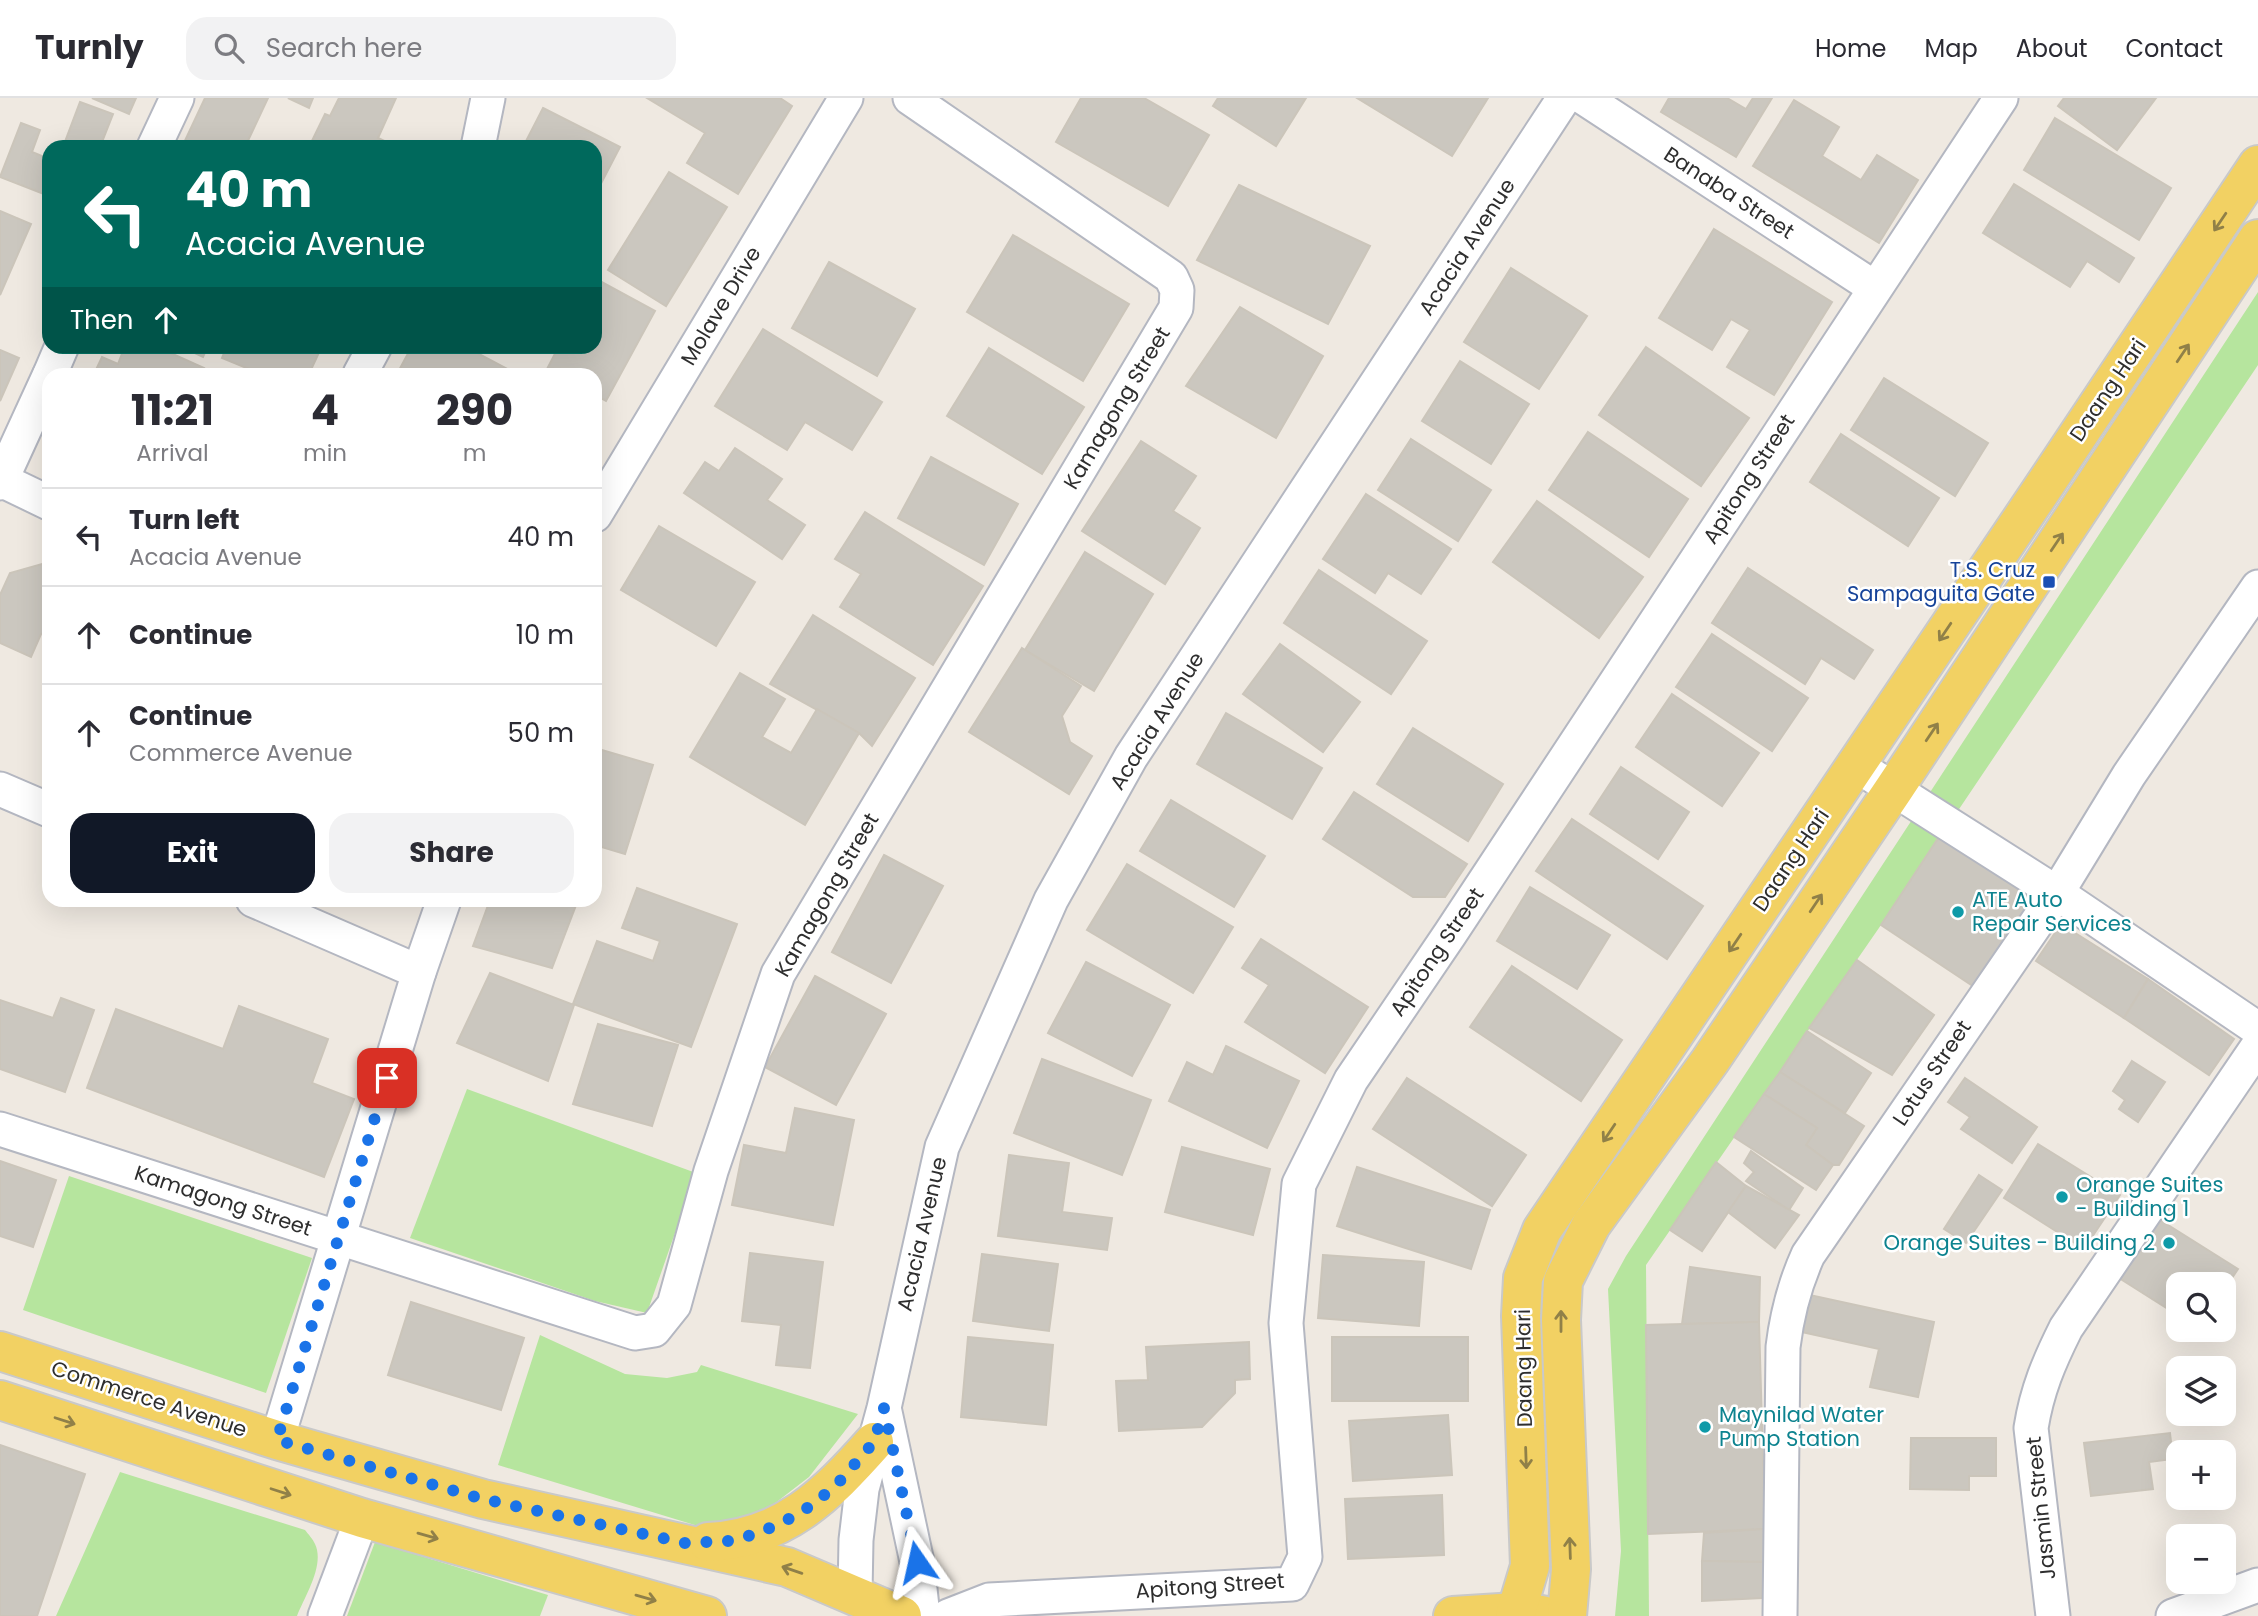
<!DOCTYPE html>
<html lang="en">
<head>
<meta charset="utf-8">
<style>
  :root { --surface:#fff; --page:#f2f2f3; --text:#2b2b33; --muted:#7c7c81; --line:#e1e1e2; --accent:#111827 }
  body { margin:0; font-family:Poppins,sans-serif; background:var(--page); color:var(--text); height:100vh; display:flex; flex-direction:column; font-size:26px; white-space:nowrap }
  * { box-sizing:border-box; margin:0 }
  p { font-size:23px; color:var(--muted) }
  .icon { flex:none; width:38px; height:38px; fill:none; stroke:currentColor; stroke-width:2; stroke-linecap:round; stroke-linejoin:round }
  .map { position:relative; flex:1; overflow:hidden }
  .side { position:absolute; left:42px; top:270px; width:560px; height:539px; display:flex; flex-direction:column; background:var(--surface); border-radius:21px; box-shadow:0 7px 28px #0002 }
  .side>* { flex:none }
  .banner { position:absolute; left:42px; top:42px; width:560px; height:214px; border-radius:21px; box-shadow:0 7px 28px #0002; background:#00695c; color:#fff; overflow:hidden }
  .controls { position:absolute; left:2166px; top:1174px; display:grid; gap:14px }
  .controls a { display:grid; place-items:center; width:70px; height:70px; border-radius:14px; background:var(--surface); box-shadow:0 7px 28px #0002; font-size:35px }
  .pin { position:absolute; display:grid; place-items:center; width:60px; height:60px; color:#fff; margin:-30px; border-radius:14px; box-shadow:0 4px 10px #0006 }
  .me { position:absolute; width:77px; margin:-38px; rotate:349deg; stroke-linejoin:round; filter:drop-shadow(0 0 5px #0008) }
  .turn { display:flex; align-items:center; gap:24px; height:147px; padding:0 28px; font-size:32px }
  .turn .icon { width:91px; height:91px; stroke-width:2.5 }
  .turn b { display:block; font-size:49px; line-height:60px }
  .then { display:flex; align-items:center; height:66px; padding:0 28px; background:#0003; gap:14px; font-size:26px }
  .eta { display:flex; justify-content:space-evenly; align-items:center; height:119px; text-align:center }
  .eta b { font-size:42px; font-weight:700; line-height:49px }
  .primary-button { display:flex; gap:14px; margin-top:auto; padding:14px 28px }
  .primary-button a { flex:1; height:80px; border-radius:21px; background:var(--accent); color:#fff; font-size:28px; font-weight:700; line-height:80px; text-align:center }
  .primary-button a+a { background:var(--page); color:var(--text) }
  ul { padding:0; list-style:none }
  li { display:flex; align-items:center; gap:21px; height:98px; padding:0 28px; border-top:2px solid var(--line) }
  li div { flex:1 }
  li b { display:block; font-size:26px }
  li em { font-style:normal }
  header { display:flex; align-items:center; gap:42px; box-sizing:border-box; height:98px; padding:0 35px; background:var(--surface); border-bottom:2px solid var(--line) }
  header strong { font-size:33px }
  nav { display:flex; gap:38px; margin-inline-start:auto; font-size:24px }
  .search { width:490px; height:63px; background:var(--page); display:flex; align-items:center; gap:18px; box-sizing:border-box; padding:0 24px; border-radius:21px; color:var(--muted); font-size:26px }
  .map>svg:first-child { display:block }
  .green { fill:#b6e59e }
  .building { fill:#cbc7bf; stroke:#cbc5ba; stroke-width:2 }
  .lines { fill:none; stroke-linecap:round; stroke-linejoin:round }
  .minor-casing { stroke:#b4b7c1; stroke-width:37 }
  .major-casing { stroke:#c9c9c9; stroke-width:42 }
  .minor { stroke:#fff; stroke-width:33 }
  .major { stroke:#f2d163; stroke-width:38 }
  .oneway { stroke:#908048 }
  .route { stroke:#1a73e8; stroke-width:12; stroke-dasharray:0 21.6 }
  .transit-dot { fill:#1a4fb4; stroke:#fff; stroke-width:2.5 }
  .culture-dot { fill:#0f9aa8; stroke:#fff; stroke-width:2.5 }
  .labels { text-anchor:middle; stroke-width:5; stroke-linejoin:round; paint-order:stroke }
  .street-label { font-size:21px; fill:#2e2e2e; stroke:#fff }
  .transit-label { font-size:21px; fill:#164399; stroke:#fff; text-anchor:end }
  .culture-label { font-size:21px; fill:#0d838f; stroke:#fff; text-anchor:start }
</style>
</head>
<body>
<header>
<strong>Turnly</strong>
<div class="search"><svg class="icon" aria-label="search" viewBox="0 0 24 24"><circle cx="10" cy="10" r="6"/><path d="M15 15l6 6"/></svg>Search here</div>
<nav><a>Home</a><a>Map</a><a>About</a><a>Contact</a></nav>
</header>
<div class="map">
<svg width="2258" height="1518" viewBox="0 0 2258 1518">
  <rect width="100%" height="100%" fill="#efe9e1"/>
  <g class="green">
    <path d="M2258 194V267L1881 827 1646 1167 1649 1518H1615L1621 1453 1608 1191 1626 1158Z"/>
    <path d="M467 991 696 1075 647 1215 595 1203 410 1140Z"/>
    <path d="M69 1078 312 1160 266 1295 23 1212Z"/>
    <path d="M540 1237 625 1276 667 1280 697 1274 701 1267 858 1316 809 1379 752 1423 698 1428 498 1367Z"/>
    <path d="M120 1374 305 1432C308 1436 313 1441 315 1446 325 1467 305 1498 297 1518H56Z"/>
    <path d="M375 1444 548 1497 540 1518H347Z"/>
  </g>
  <g class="building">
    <path d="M92 0H136L129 16Z"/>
    <path d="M205 0H268L245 49H182Z"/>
    <path d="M288 0H313L309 10Z"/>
    <path d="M339 0H396L378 40 397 49H309L325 16 330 18Z"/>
    <path d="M647 0H780L792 8 738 96 687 65 705 35Z"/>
    <path d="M1081 0H1144L1209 37 1168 108 1056 44Z"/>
    <path d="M1218 0H1306L1276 48 1213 8Z"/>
    <path d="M1357 0H1488L1452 58Z"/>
    <path d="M1669 0H1727L1746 11 1753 0H1772L1736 59 1661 14Z"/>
    <path d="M2064 0H2156L2117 52 2058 8Z"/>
    <path d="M1794 2 1839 29 1822 58 1861 82 1877 57 1918 82 1879 145 1753 68Z"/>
    <path d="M80 4 113 16 100 49H63Z"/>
    <path d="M543 10 620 49 595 97V49H523Z"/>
    <path d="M2055 20 2171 90 2139 142 2024 72Z"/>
    <path d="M21 25 40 32 32 54 49 61V98L0 79Z"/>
    <path d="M669 74 727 109 666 208 608 172Z"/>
    <path d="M2014 86 2134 160 2119 184 2087 163 2070 189 1983 135Z"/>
    <path d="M1239 87 1370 148 1328 226 1197 162Z"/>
    <path d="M0 113 31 126 0 197Z"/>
    <path d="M1714 131 1832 204 1774 297 1727 269 1750 232 1731 221 1712 252 1659 220Z"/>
    <path d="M1013 137 1129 206 1083 283 967 214Z"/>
    <path d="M829 164 915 211 877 278 792 230Z"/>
    <path d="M1511 170 1587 218 1539 291 1464 244Z"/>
    <path d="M596 181 655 213 606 303 595 297V276H556L547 271 559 248H595Z"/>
    <path d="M1240 209 1323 258 1276 340 1186 288Z"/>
    <path d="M763 231 882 304 852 352 805 324 787 352 715 308Z"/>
    <path d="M125 248H155L204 270 201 276H94L102 259 118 266Z"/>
    <path d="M180 248H208L203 259Z"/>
    <path d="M227 248H322L309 276H261L222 260Z"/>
    <path d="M412 248H464L517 276H397Z"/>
    <path d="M1646 249 1749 320 1701 388 1599 317Z"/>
    <path d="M989 250 1084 309 1042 376 947 318Z"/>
    <path d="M0 252 19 260 0 303Z"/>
    <path d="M1460 263 1529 306 1491 366 1422 323Z"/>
    <path d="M1884 280 1988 345 1955 398 1851 332Z"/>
    <path d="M1588 334 1688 401 1649 459 1549 392Z"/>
    <path d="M1841 336 1939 400 1908 448 1810 384Z"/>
    <path d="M1411 341 1491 392 1458 443 1378 392Z"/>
    <path d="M1141 343 1196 378 1173 413 1200 430 1165 486 1082 433Z"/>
    <path d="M735 350 782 381 767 402 805 427 782 461 684 395 705 364 719 373Z"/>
    <path d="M931 359 1018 406 984 467 898 420Z"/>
    <path d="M1366 396 1451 451 1421 496 1388 475 1375 495 1323 461Z"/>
    <path d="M1537 403 1643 479 1599 540 1493 464Z"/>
    <path d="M865 414 983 488 933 567 840 509 861 476 835 461Z"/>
    <path d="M659 428 755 484 716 548 621 492Z"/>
    <path d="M1085 454 1153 496 1094 593 1025 552Z"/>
    <path d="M49 464V534L41 536 31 559 0 545V497L10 475Z"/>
    <path d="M1748 470 1873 552 1854 581 1821 560 1805 586 1712 525Z"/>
    <path d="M1319 472 1427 543 1391 596 1284 525Z"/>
    <path d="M813 517 915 580 872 648 859 635 770 586Z"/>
    <path d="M1712 536 1808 600 1772 653 1676 589Z"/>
    <path d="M1280 546 1360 604 1323 654 1243 596Z"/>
    <path d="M1022 550 1081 588 1062 618 1070 644 1092 658 1069 696 969 634Z"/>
    <path d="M740 575 785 601 762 639 791 655 817 611 859 635 805 727 690 659Z"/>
    <path d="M1672 596 1759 655 1722 708 1636 649Z"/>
    <path d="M1226 615 1322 670 1292 721 1197 666Z"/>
    <path d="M1413 630 1503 686 1468 743 1377 686Z"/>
    <path d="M595 650 653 667 625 756 595 747Z"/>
    <path d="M1621 669 1689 714 1658 761 1590 716Z"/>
    <path d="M1354 694 1467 766 1445 799H1413L1323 741Z"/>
    <path d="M1171 702 1265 758 1234 809 1140 753Z"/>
    <path d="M1572 721 1703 808 1667 861 1536 773Z"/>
    <path d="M1939 739 2035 802 1976 890 1881 827Z"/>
    <path d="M884 757 943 788 891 885 832 854Z"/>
    <path d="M1127 766 1233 829 1193 895 1087 832Z"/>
    <path d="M1530 789 1610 837 1577 891 1497 843Z"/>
    <path d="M637 790 737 826 691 949 573 906 597 843 653 863 660 843 622 830Z"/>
    <path d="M490 802H578L552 870 473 848Z"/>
    <path d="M2061 826 2148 881 2124 920 2036 863Z"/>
    <path d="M1261 841 1368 909 1325 975 1245 924 1269 887 1242 870Z"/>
    <path d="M1857 862 1934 917 1892 977 1809 930Z"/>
    <path d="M1086 864 1170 907 1132 978 1048 935Z"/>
    <path d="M1512 868 1622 942 1581 1003 1470 929Z"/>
    <path d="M490 875 574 907 548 983 457 945Z"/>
    <path d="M815 878 886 916 836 1007 765 969Z"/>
    <path d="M2148 881 2234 941 2209 977 2124 920Z"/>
    <path d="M61 900 94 912 65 994 0 971V902L53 920Z"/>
    <path d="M239 908 328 941 312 985 354 1001 324 1079 87 990 116 911 223 951Z"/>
    <path d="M598 926 678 947 652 1028 573 1006Z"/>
    <path d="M1807 933 1871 975 1845 1015 1780 974Z"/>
    <path d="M1226 948 1299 983 1267 1050 1169 1003 1187 964 1213 977Z"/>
    <path d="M1042 961 1151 1002 1122 1077 1014 1035Z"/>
    <path d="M2132 963 2165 984 2138 1024 2119 1011 2125 1002 2113 993Z"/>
    <path d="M1780 974 1864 1028 1839 1067H1833L1806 1047 1817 1030 1764 996Z"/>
    <path d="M1407 980 1526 1057 1492 1108 1373 1031Z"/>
    <path d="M1965 980 2037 1029 2012 1065 1961 1031 1970 1019 1948 1004Z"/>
    <path d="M1764 996 1817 1030 1806 1047 1833 1067 1816 1092 1734 1039Z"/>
    <path d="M795 1010 854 1022 833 1127 732 1107 744 1047 786 1055Z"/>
    <path d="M2038 1046 2120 1097 2084 1151 2004 1100Z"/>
    <path d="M1182 1049 1270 1071 1253 1137 1165 1114Z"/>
    <path d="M1751 1053 1803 1090 1789 1112 1746 1083 1754 1074 1744 1065Z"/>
    <path d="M1009 1057 1069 1065 1062 1114 1112 1120 1107 1152 998 1138Z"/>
    <path d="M0 1063 56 1082 33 1149 0 1138Z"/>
    <path d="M1716 1064 1746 1088 1702 1153 1670 1132Z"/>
    <path d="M1357 1069 1490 1112 1471 1171 1337 1128Z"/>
    <path d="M1979 1077 2002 1092 1966 1145 1944 1131Z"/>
    <path d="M1746 1088 1799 1117 1775 1150 1728 1114Z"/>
    <path d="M2157 1120 2238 1171 2224 1192V1186H2179V1218L2119 1180Z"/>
    <path d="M750 1155 823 1164 810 1270 776 1267 781 1227 742 1223Z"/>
    <path d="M982 1156 1058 1166 1049 1233 973 1223Z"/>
    <path d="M1323 1157 1424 1164 1419 1228 1318 1220Z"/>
    <path d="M1690 1169 1760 1179 1759 1224 1682 1226Z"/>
    <path d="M1805 1196 1934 1224 1918 1299 1870 1289 1879 1251 1797 1233Z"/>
    <path d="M411 1204 524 1240 501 1312 388 1277Z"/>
    <path d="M1759 1224 1765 1431 1648 1436 1646 1227Z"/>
    <path d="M968 1239 1053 1247 1046 1327 961 1319Z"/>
    <rect x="1332" y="1239" width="136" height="64"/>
    <path d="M1249 1244 1250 1281 1235 1282V1295L1202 1329 1119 1333 1116 1283 1148 1282 1146 1249Z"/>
    <path d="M1448 1317 1452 1377 1353 1383 1349 1323Z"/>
    <path d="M2170 1335 2173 1361 2149 1364 2153 1391 2091 1398 2084 1345Z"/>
    <path d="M1911 1340H1996V1378H1969V1392L1910 1391Z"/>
    <path d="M0 1347 85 1376 37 1518H0Z"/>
    <path d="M1442 1397 1444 1457 1348 1461 1345 1401Z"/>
    <path d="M1765 1431 1764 1464 1702 1463 1704 1435Z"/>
    <path d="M1702 1463 1764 1464 1762 1500 1702 1503Z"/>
  </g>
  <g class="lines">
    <g class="minor-casing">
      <g id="minor">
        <path d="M1584 0 1875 190"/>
        <path d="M154 49 177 0"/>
        <path d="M478 49 488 0"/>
        <path d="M50 276 62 248"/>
        <path d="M360 276 375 248"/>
        <path d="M1 382 49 405"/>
        <path d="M0 385 49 278"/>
        <path d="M595 417 846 0"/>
        <path d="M1854 666 2057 795 2258 931"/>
        <path d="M0 691 49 712"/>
        <path d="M253 802 419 874"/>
        <path d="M0 1031 635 1235 654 1232 674 1207 711 1073 778 876 1176 210 1177 192 1171 179 910 0"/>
        <path d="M885 1314 917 1464 923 1518"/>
        <path d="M277 1342 419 874 444 802"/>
        <path d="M855 1496 856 1442 862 1391 884 1310 942 1049 1051 802 1131 659 1564 0"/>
        <path d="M325 1518 362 1420"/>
        <path d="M948 1518 989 1502 1292 1486 1305 1459 1286 1225 1299 1086 1351 982 1450 836 2001 0"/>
        <path d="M1780 1518 1783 1249C1787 1216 1794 1188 1808 1157L2057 795 2129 677 2258 489"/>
        <path d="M2053 1518 2031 1330C2037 1292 2049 1264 2066 1230L2258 948"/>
        <path d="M2173 1518 2258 1487"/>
      </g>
    </g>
    <g class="major-casing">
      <g id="major">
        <path d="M0 1253 277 1342 483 1401 787 1469 902 1518"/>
        <path d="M0 1302 362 1420 707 1518"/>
        <path d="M708 1444C783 1441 827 1397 874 1344"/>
        <path d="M1453 1518 1516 1514 1542 1517"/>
        <path d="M1515 1518 1530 1468 1521 1218 1523 1180 1542 1132 2038 397 2258 67"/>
        <path d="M1567 1518 1571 1471 1561 1222 1563 1183 1591 1127 1710 963 1894 691 2258 141"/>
      </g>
    </g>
    <use href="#minor" class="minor"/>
    <use href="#major" class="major"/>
  </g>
  <defs><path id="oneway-shaft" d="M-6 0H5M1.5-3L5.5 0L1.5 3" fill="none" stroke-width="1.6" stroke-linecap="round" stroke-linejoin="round" transform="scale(1.75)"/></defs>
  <g class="oneway">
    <use href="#oneway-shaft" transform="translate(2220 124) rotate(124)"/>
    <use href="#oneway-shaft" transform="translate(2183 255) rotate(-56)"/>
    <use href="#oneway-shaft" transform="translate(2057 444) rotate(-56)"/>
    <use href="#oneway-shaft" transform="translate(1945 534) rotate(124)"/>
    <use href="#oneway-shaft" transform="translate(1932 634) rotate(-56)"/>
    <use href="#oneway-shaft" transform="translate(1816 805) rotate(-56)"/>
    <use href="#oneway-shaft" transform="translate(1735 845) rotate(124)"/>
    <use href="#oneway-shaft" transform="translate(1609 1035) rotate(124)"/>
    <use href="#oneway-shaft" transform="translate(1561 1223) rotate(-90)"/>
    <use href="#oneway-shaft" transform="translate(65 1323) rotate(18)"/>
    <use href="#oneway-shaft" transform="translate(1526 1360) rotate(88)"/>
    <use href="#oneway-shaft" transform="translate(281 1394) rotate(18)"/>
    <use href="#oneway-shaft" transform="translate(428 1438) rotate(16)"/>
    <use href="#oneway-shaft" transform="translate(1570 1450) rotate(-92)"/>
    <use href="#oneway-shaft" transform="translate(792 1472) rotate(-161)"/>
    <use href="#oneway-shaft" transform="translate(646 1500) rotate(16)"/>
  </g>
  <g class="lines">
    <path class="route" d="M387 980 277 1342 483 1401 685 1445 729 1443 759 1435 793 1419 815 1405 839 1384 874 1344 884 1310 917 1464"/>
  </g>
  <rect class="transit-dot" x="2042" y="477" width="14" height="14" rx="3.5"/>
  <g class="culture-dot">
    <circle cx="1958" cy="814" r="7"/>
    <circle cx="2062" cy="1099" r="7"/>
    <circle cx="2169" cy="1145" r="7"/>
    <circle cx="1705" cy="1329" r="7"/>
  </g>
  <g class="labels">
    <g class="street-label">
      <text transform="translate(1729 95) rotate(33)" y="7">Banaba Street</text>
      <text transform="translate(1467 149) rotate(-57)" y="7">Acacia Avenue</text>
      <text transform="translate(721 208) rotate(-59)" y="7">Molave Drive</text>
      <text transform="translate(2108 292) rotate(-56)" y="7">Daang Hari</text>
      <text transform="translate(1117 310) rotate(-59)" y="7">Kamagong Street</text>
      <text transform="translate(1749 381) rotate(-57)" y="7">Apitong Street</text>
      <text transform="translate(1157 623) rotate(-58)" y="7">Acacia Avenue</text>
      <text transform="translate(1791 762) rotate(-56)" y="7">Daang Hari</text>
      <text transform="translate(827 797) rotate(-60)" y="7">Kamagong Street</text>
      <text transform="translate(1437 854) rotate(-56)" y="7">Apitong Street</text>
      <text transform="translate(1932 975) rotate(-56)" y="7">Lotus Street</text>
      <text transform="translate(223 1103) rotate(18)" y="7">Kamagong Street</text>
      <text transform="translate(922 1136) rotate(-77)" y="7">Acacia Avenue</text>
      <text transform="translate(1524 1270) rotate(-91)" y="7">Daang Hari</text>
      <text transform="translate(149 1301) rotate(18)" y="7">Commerce Avenue</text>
      <text transform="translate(2041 1410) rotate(-96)" y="7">Jasmin Street</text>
      <text transform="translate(1210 1488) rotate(-4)" y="7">Apitong Street</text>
    </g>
    <g class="transit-label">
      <text x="2035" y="479">T.S. Cruz<tspan x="2035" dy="24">Sampaguita Gate</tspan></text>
    </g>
    <g class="culture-label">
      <text x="1972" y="809">ATE Auto<tspan x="1972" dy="24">Repair Services</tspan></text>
      <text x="2076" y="1094">Orange Suites<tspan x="2076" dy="24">- Building 1</tspan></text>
      <text x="2155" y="1152" text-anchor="end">Orange Suites - Building 2</text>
      <text x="1719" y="1324">Maynilad Water<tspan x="1719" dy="24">Pump Station</tspan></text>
    </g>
  </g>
</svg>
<div class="controls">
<a><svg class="icon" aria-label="search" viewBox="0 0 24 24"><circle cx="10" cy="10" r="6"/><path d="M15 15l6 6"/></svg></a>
<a><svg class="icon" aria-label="layers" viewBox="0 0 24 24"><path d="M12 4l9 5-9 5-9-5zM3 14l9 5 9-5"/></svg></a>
<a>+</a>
<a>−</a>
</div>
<div class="pin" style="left:387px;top:980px;background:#d93025"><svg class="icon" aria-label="arrive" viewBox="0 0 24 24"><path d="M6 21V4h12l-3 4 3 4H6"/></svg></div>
<svg class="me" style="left:917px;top:1464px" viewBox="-20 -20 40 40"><path d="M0-17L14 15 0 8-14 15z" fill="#1a73e8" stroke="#fff" stroke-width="4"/></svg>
<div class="banner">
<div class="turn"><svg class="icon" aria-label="left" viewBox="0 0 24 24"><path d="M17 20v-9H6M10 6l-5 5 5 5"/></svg><div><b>40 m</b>Acacia Avenue</div></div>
<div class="then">Then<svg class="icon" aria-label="ahead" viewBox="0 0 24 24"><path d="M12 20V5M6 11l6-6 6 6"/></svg></div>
</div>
<section class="side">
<div class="eta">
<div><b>11:21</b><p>Arrival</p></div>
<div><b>4</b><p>min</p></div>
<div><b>290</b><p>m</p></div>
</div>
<ul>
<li><svg class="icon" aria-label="left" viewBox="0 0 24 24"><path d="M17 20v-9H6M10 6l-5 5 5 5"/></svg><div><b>Turn left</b><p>Acacia Avenue</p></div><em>40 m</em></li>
<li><svg class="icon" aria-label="ahead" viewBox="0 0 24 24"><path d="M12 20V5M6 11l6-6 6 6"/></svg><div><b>Continue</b></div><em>10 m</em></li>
<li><svg class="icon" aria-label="ahead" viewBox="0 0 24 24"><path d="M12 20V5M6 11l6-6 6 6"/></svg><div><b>Continue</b><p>Commerce Avenue</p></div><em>50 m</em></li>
</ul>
<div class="primary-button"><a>Exit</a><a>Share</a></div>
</section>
</div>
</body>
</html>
